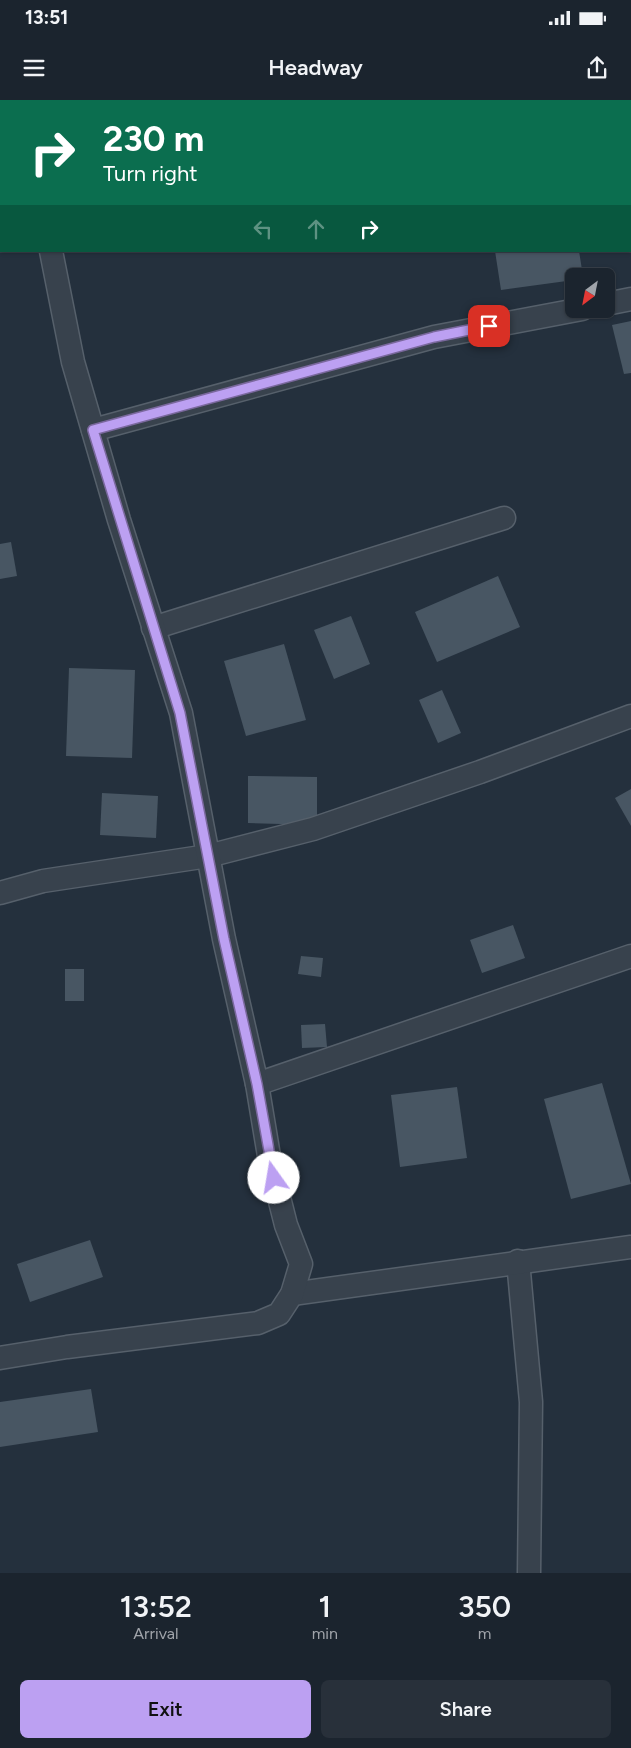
<!DOCTYPE html>
<html lang="en">
<head>
<meta charset="utf-8">
<style>
  :root { --surface:#1b242e; --page:#28303a; --text:#f1f3f6; --muted:#a0a4aa; --line:#39414a; --accent:#bca0f2 }
  body { margin:0; font-family:Figtree,sans-serif; background:var(--page); color:var(--text); height:100vh; display:flex; flex-direction:column; font-size:19px; white-space:nowrap }
  * { box-sizing:border-box; margin:0 }
  p { font-size:16px; color:var(--muted) }
  .icon { flex:none; width:28px; height:28px; fill:none; stroke:currentColor; stroke-width:2; stroke-linecap:round; stroke-linejoin:round }
  .map { position:relative; height:1473px; overflow:hidden }
  .panel { display:flex; flex-direction:column; background:var(--surface); flex:1 }
  .panel>* { flex:none }
  .guide { position:absolute; left:0px; top:0px; width:631px; height:152px; box-shadow:0 1px 4px #0004,0 0 0 1px var(--line); background:#0b6e4f; color:#fff; overflow:hidden }
  .needle { width:32px; rotate:212deg }
  .tools { position:absolute; left:565px; top:168px; display:grid; gap:10px }
  .tools a { display:grid; place-items:center; width:50px; height:50px; border-radius:8px; background:var(--surface); box-shadow:0 1px 4px #0004,0 0 0 1px var(--line); font-size:25px }
  .pin { position:absolute; display:grid; place-items:center; width:42px; height:42px; color:#fff; margin:-21px; border-radius:10px; box-shadow:0 2px 8px #0006 }
  .me { position:absolute; width:55px; margin:-28px; rotate:347deg; stroke-linejoin:round; filter:drop-shadow(0 0 4px #0008) }
  .turn { display:flex; align-items:center; gap:18px; height:105px; padding:0 20px; font-size:22px }
  .turn .icon { width:65px; height:65px; stroke-width:2.5 }
  .turn b { display:block; font-size:35px; line-height:42px }
  .lanes { display:flex; align-items:center; height:48px; padding:0 20px; background:#0003; justify-content:center; gap:25px; direction:ltr }
  .lanes .off { opacity:.35 }
  .eta { display:flex; justify-content:space-evenly; align-items:center; height:85px; text-align:center }
  .eta b { font-size:30px; font-weight:600; line-height:35px }
  .action { display:flex; gap:10px; margin-top:auto; padding:10px 20px }
  .action a { flex:1; height:58px; border-radius:8px; background:var(--accent); color:#111; font-size:20px; font-weight:600; line-height:58px; text-align:center }
  .action a+a { background:var(--page); color:var(--text) }
  .status { display:flex; justify-content:space-between; align-items:center; height:35px; padding:0 25px; background:var(--surface); direction:ltr }
  .status svg { height:14px; fill:currentColor }
  header { display:flex; justify-content:space-between; align-items:center; height:65px; padding:0 20px; background:var(--surface); font-size:22px; font-weight:600 }
  .map>svg:first-child { display:block }
  .building { fill:#485663 }
  .lines { fill:none; stroke-linecap:round; stroke-linejoin:round }
  .minor-casing { stroke:#56606b; stroke-width:25 }
  .minor { stroke:#38424d; stroke-width:22 }
  .route-casing { stroke:#7a689d; stroke-width:12 }
  .route { stroke:#bca0f2; stroke-width:9 }
</style>
</head>
<body>
<div class="status"><b>13:51</b><svg viewBox="0 0 49 12"><path d="M0 12V9h3v3zM5 12V6h3v6zM10 12V3h3v9zM15 12V0h3v12zM26 1h20v11H26zM47 4h2v5h-2z"/></svg></div>
<header><svg class="icon" aria-label="menu" viewBox="0 0 24 24"><path d="M4 6h16M4 12h16M4 18h16"/></svg>Headway<svg class="icon" aria-label="share" viewBox="0 0 24 24"><path d="M12 15V3M7 8l5-5 5 5M5 13v7h14v-7"/></svg></header>
<div class="map">
<svg width="631" height="1473" viewBox="0 0 631 1473">
  <rect width="100%" height="100%" fill="#24303d"/>
  <g class="building">
    <path d="M495 151H579L583 176H574V180L501 190Z"/>
    <path d="M631 221V273L624 274 612 225Z"/>
    <path d="M11 442 17 476 0 479V444Z"/>
    <path d="M498 476 520 527 437 562 415 512Z"/>
    <path d="M351 516 370 564 334 579 314 530Z"/>
    <path d="M284 544 306 620 246 636 224 561Z"/>
    <path d="M69 568 135 570 132 658 66 656Z"/>
    <path d="M442 590 461 633 438 643 419 600Z"/>
    <path d="M248 676 317 677V725L248 723Z"/>
    <path d="M631 689V726L615 698Z"/>
    <path d="M102 693 158 696 156 738 100 735Z"/>
    <path d="M513 825 525 858 482 873 470 840Z"/>
    <path d="M301 856 323 858 321 877 298 874Z"/>
    <rect x="65" y="869" width="19" height="32"/>
    <path d="M325 924 327 947 302 948 301 925Z"/>
    <path d="M602 983 631 1084 571 1099 544 999Z"/>
    <path d="M457 987 467 1058 400 1067 391 995Z"/>
    <path d="M90 1140 103 1177 30 1202 17 1164Z"/>
    <path d="M91 1289 98 1332 0 1347V1302Z"/>
  </g>
  <g class="lines">
    <g class="minor-casing">
      <g id="minor">
        <path d="M10 0V1"/>
        <path d="M427 1 432 0"/>
        <path d="M606 204 631 199"/>
        <path d="M93 330 434 237 582 209"/>
        <path d="M153 528 504 418"/>
        <path d="M0 793 43 781 208 756 313 729 480 672 631 616"/>
        <path d="M257 984 631 856"/>
        <path d="M518 1161 531 1302 529 1473"/>
        <path d="M292 1194 631 1147"/>
        <path d="M0 1258 67 1247 258 1223 279 1214 292 1194 301 1164 286 1125 270 1062 257 984 224 839 181 613 119 420 73 262 51 151"/>
      </g>
    </g>
    <use href="#minor" class="minor"/>
  </g>
  <g class="lines">
    <g class="route-casing">
      <path id="route" d="M274 1078 257 984 224 839 180 613 93 330 434 237 489 226"/>
    </g>
    <use href="#route" class="route"/>
  </g>
</svg>
<div class="tools">
<a><svg class="needle" viewBox="-14 -14 28 28"><path d="M0-13l5 13h-10z" fill="#e53935"/><path d="M0 13l5-13h-10z" fill="#a0a4aa"/></svg></a>
</div>
<div class="pin" style="left:489px;top:226px;background:#d93025"><svg class="icon" aria-label="arrive" viewBox="0 0 24 24"><path d="M6 21V4h12l-3 4 3 4H6"/></svg></div>
<svg class="me" style="left:274px;top:1078px" viewBox="-20 -20 40 40"><circle r="19" fill="#fff"/><path d="M0-13L10 11 0 6-10 11z" fill="#bca0f2"/></svg>
<div class="guide">
<div class="turn"><svg class="icon" aria-label="right" viewBox="0 0 24 24"><path d="M7 20v-9h11M14 6l5 5-5 5"/></svg><div><b>230 m</b>Turn right</div></div>
<div class="lanes"><svg class="icon off" aria-label="left" viewBox="0 0 24 24"><path d="M17 20v-9H6M10 6l-5 5 5 5"/></svg><svg class="icon off" aria-label="ahead" viewBox="0 0 24 24"><path d="M12 20V5M6 11l6-6 6 6"/></svg><svg class="icon" aria-label="right" viewBox="0 0 24 24"><path d="M7 20v-9h11M14 6l5 5-5 5"/></svg></div>
</div>
</div>
<section class="panel">
<div class="eta">
<div><b>13:52</b><p>Arrival</p></div>
<div><b>1</b><p>min</p></div>
<div><b>350</b><p>m</p></div>
</div>
<div class="action"><a>Exit</a><a>Share</a></div>
</section>
</body>
</html>
